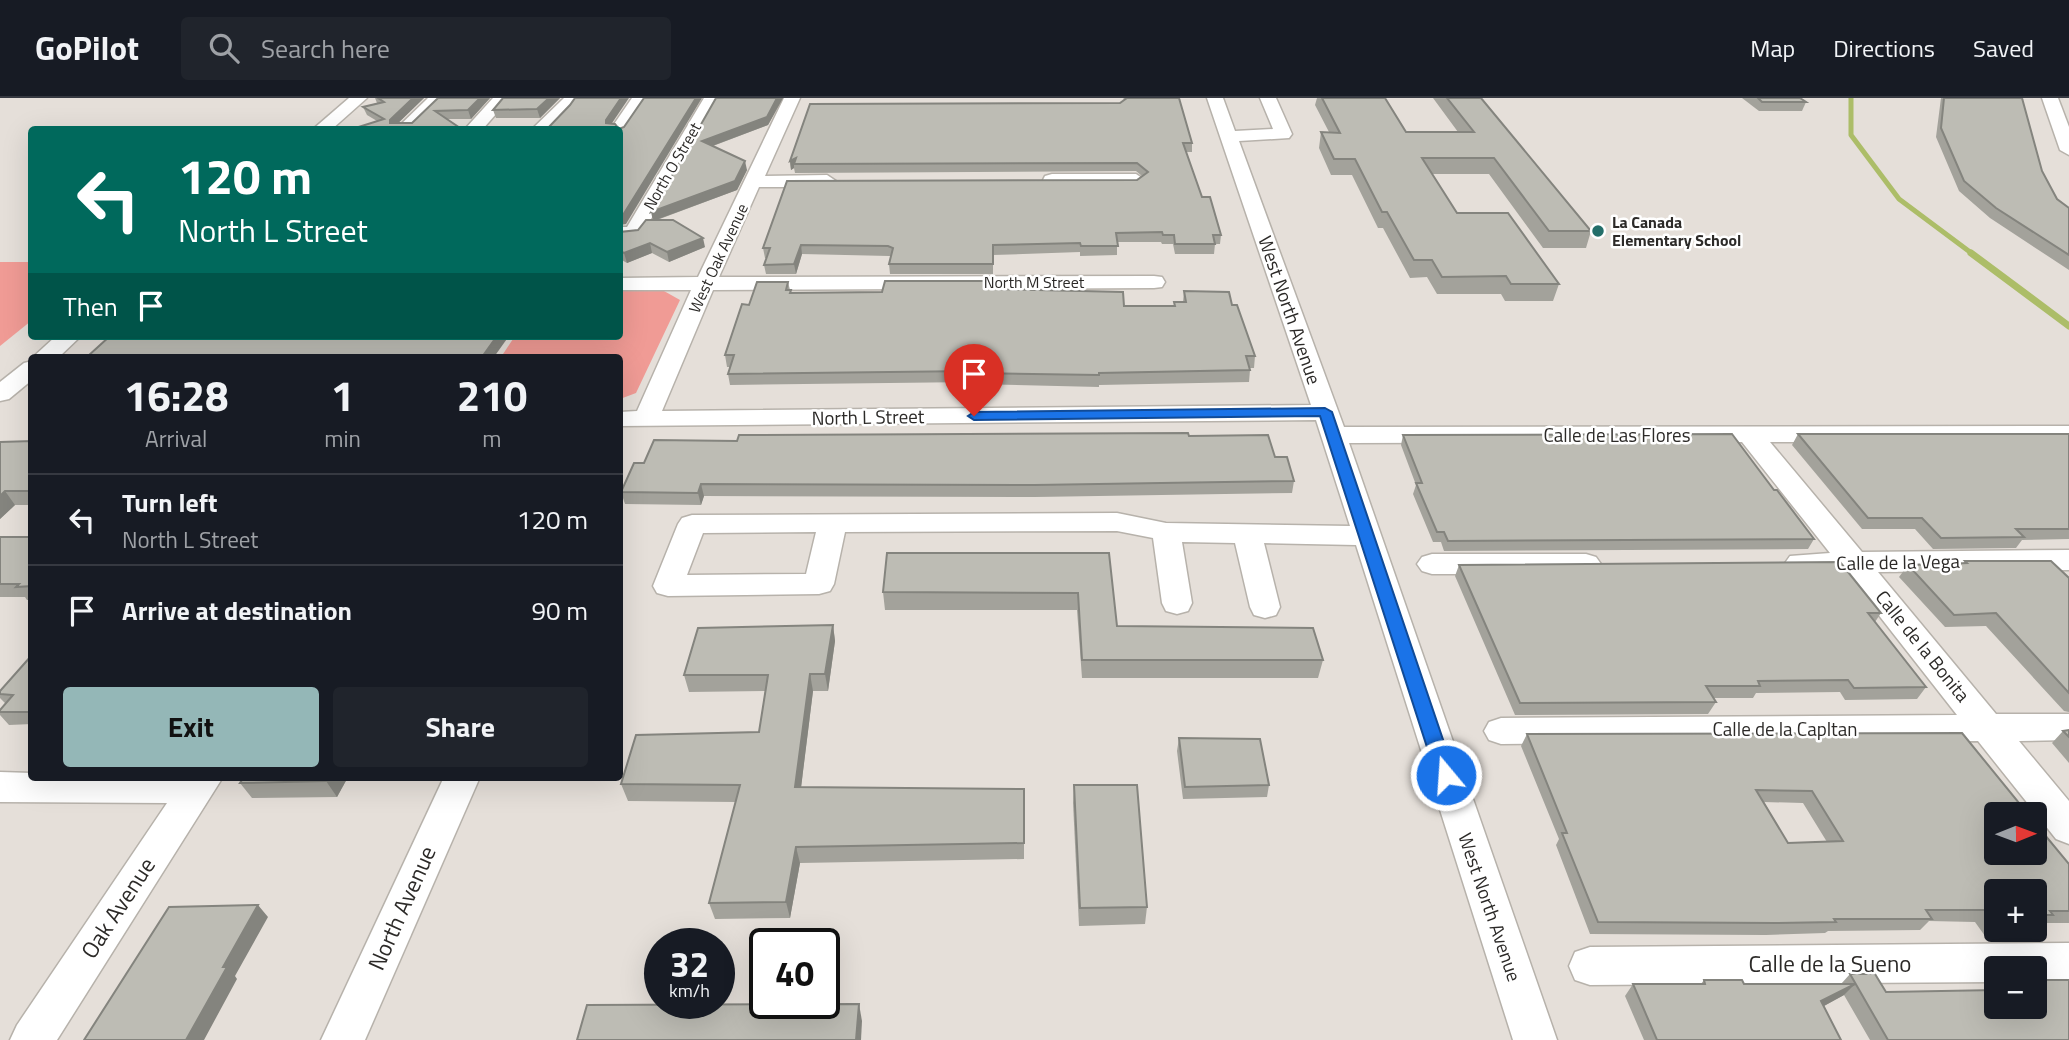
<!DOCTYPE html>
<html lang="en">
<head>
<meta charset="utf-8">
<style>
  :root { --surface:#171b24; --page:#20242c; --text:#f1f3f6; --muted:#9ea1a6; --line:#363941; --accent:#94b7b7 }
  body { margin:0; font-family:"Titillium Web",sans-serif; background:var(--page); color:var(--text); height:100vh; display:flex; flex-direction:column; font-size:26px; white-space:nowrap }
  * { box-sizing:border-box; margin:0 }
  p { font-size:23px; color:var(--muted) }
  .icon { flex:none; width:38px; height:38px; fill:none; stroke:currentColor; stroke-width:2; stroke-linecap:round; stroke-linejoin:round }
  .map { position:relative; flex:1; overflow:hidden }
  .sheet { position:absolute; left:28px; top:256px; width:595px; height:427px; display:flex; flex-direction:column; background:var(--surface); border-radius:7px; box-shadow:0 7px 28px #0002 }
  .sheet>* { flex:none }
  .top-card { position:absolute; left:28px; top:28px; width:595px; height:214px; border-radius:7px; box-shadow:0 7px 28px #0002; background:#00695c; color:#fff; overflow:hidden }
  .needle { width:46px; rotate:89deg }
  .tools { position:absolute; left:1984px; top:704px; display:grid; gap:14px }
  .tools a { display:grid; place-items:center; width:63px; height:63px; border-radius:7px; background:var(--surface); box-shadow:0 7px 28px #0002; font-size:35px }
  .speed { position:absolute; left:644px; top:830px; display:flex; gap:14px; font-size:35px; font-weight:700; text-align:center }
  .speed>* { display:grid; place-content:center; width:91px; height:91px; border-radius:50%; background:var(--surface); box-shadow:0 7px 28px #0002; line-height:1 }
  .speed small { font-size:18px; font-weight:400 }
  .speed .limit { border:4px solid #111; border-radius:10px; background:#fff; color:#111 }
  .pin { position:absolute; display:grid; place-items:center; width:60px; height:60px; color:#fff; margin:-72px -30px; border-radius:50% 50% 50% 0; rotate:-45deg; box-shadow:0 0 7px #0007 }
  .pin .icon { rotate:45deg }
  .me { position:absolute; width:77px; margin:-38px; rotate:342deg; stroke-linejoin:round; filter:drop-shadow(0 0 5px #0008) }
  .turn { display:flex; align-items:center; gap:24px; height:147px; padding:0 35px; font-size:32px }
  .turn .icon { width:91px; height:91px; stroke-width:2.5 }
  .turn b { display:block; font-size:49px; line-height:60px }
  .then { display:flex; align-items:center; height:66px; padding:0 35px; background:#0003; gap:14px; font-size:26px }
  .eta { display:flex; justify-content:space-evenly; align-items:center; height:119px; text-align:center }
  .eta b { font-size:42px; font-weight:700; line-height:49px }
  .action { display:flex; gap:14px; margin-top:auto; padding:14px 35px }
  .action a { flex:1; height:80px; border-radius:7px; background:var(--accent); color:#111; font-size:28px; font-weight:700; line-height:80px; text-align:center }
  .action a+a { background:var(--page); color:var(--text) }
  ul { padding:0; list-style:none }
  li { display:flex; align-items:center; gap:21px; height:91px; padding:0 35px; border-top:2px solid var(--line) }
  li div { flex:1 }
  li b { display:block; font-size:26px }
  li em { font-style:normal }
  header { display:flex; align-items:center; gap:42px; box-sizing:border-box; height:98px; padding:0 35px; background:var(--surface); border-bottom:2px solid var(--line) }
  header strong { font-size:33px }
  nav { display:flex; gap:38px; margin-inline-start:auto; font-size:24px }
  .search { width:490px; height:63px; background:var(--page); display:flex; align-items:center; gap:18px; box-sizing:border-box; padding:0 24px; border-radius:7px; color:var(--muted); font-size:26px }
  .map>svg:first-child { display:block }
  .green { fill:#f09b95 }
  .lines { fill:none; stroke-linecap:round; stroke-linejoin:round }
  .stream-far1 { stroke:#acbd68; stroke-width:5 }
  .stream { stroke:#acbd68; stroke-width:7 }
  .minor-casing { stroke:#b7b2ab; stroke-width:3 }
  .minor { fill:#fff; fill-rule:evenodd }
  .wall { fill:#a3a29b; fill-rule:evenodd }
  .shaded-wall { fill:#84847e }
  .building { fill:#bdbcb4; stroke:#84847e; stroke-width:2; fill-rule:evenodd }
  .route { fill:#1a73e8; stroke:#114b97; stroke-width:2 }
  .poi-dot { fill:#236e69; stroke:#fff; stroke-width:2.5 }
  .labels { text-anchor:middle; stroke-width:5; stroke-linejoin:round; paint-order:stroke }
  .far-street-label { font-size:16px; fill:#2c2a28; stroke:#fff }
  .far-poi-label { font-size:16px; font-weight:bold; fill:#2c2a28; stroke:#fff; text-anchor:start }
  .street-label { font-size:19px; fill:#2c2a28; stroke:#fff }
  .near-street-label { font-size:23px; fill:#2c2a28; stroke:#fff }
</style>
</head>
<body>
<header>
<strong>GoPilot</strong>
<div class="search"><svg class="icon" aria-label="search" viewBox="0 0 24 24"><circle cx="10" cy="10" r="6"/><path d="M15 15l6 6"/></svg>Search here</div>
<nav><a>Map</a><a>Directions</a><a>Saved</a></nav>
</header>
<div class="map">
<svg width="2069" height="942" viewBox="0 0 2069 942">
  <rect width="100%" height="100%" fill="#e5dfd9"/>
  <g class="green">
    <path d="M0 164H32L31 223 0 248Z"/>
    <path d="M620 193H664L680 202 636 295 620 301V259H501L515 238H620Z"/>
  </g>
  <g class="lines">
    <path class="stream-far1" d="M1851 0V37L1899 101 1974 157"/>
    <path class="stream" d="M1971 155 2069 228"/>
    <g class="minor-casing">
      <g id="minor">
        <path d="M349 0H367L331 32H312Z"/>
        <path d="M428 0H445L413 32H395Z"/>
        <path d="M493 0H510L482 32H464Z"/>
        <path d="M564 0H581C566 21 558 32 531 32Z"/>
        <path d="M632 0H648L624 36 620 37V32H610Z"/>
        <path d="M704 0H720L643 135 640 139 620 141V129H627Z"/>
        <path d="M784 0H800L765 78 827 77 836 83 827 89H759L719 179 1154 178 1162 179 1165 184 1162 189 1154 190 713 192 662 313 1311 307 1207 0H1223L1235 33 1273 31 1260 0H1276L1292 36 1289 40 1239 43 1344 329 2069 328V344H1770L1862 454 2069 452V472L1878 474 1996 616H2069V642L2019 643 2069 703V746L2056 741 1978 643 1501 646 1489 642 1484 633 1489 624 1501 620 1957 617 1845 474 1800 475 1790 472 1785 465 1790 458 1830 455 1742 344 1349 345 1557 942H1513L1356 447 1264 445 1280 509 1276 517 1265 520 1254 517 1250 509 1235 445 1182 444 1192 505 1188 513 1177 516 1166 513 1162 505 1153 440 1117 433 845 434 834 486 830 493 819 496 668 498 657 495 653 488 678 426 682 420 692 417 1117 415 1166 425 1350 428 1316 322 620 328V314L637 313 691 192H620V180L698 179ZM816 434 806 476 687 477 703 435Z"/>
        <path d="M2042 0H2058L2069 29V57L2060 52Z"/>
        <path d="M1052 76H1136L1145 82 1136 88 1045 86 1043 82 1045 78Z"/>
        <path d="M56 238H81L59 259H33Z"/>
        <path d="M32 263V282L9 301 0 303V284L24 265Z"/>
        <path d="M1432 456H1586L1596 459 1601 466 1596 473 1586 476H1432L1422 473 1417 466 1422 459Z"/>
        <path d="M0 674 32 675V679H223L57 942H10L17 927 167 705 0 704Z"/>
        <path d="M444 679H480L365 942H321Z"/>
        <path d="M2069 845V883H2035V870H1997V884L1590 887 1575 882 1569 868 1575 854 1590 849Z"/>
      </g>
    </g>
    <use href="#minor" class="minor"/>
  </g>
  <g class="wall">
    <path d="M375 0H424L398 25H412L438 0H490L471 21H447L463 32 377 23 367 17 363 9 377 5Z"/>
    <path d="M503 0H560L540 20H496L493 12Z"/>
    <path d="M716 0H783L768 27 713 48 747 72 737 92 657 122 705 149 669 164 652 155 627 165 620 161V134L638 132 653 122Z"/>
    <path d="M1123 0H1179L1192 45V54H1186L1202 99 1221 137 1220 146H1215L1214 156H1175L1173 146H1162L1161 144H1117V157L1080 158V154L993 157V176H890L889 166 891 158H889L802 156 796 176H766L764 167 767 160H765L763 150 1137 82 1142 78 1136 73 795 75 794 70 791 72 790 63 1120 5 1125 2Z"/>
    <path d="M1317 0H1385L1406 34H1458L1433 0H1481L1591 133 1586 150H1543L1489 76H1432L1457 115 1559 186 1553 203H1505L1501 196H1437L1427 179 1410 180 1383 130H1378L1352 77H1331L1319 50 1321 34H1329L1315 7Z"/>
    <path d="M1742 0H1800L1806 4 1802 13H1759Z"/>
    <path d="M1941 0H2022L2042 73 2057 101 2069 110V172L1990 120 1959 93 1936 39Z"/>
    <path d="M788 184 790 192 792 195 882 194 993 191 1124 208H1174V204H1183L1184 193 1232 207 1255 258 1254 270H1249L1250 272 1249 284 1099 287V289L973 286V284L730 287 728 276 730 269H727L725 257 749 207Z"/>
    <path d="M1798 336H2069V441L2022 442 2016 450 1933 451 1915 431H1862L1792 347Z"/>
    <path d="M1403 337 1774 392 1814 441 1808 451 1444 453 1441 444H1433L1413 396 1416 387 1401 347Z"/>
    <path d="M1189 338 1275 359 1294 383 1292 395 1035 399 704 398 701 407 625 406 621 394 644 365 737 343Z"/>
    <path d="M32 343V407H15L0 421V344Z"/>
    <path d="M0 439H32V502H27L25 499H0Z"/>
    <path d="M1109 455 1117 528 1323 562 1318 580H1082L1077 512H885L883 494Z"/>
    <path d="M1965 463 2069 480V614L2064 613 1986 528 1945 529 1899 479 1908 467 1963 465Z"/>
    <path d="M1459 467 1881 515 1875 524 1926 589 1917 601 1845 602 1840 594 1756 595 1753 600H1713L1716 604 1708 616 1515 617 1455 478Z"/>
    <path d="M833 527 835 543 828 593H813L801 689 1024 691V761L800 765 790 820 715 821 709 805 736 704 628 703 621 686 759 634 765 593 689 594 684 577Z"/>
    <path d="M32 557V626L9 627 0 617V612L6 606 0 600V593Z"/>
    <path d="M2069 632V665L2052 645 2063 633Z"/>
    <path d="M1962 635 2069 766V825H2044L2040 828H2035V793H1997V831H2032L2025 838H1985L1975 824 1929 823 1920 832 1828 833 1825 835 1766 837 1590 836 1556 747 1559 741 1521 648 1527 636ZM1764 704 1803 705 1827 744 1788 745Z"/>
    <path d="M1179 640 1269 687 1267 699 1183 701 1177 653Z"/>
    <path d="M348 679 337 699 252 700 240 685Z"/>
    <path d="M1074 687 1147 809 1145 826 1079 828 1073 705Z"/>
    <path d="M1850 876 1886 894 1987 893 1997 884V908L2069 942H1870L1844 897 1824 908 1841 942H1644L1625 898 1633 886H1701L1704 882 1744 886H1841Z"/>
  </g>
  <g class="shaded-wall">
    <path d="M413 0H424L393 30 390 25V22Z"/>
    <path d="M480 0H490L471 21 468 12Z"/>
    <path d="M549 0H560L540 20 537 11Z"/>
    <path d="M621 0H629L608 31 606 22Z"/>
    <path d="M696 0H702L626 126 620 127V117Z"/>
    <path d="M777 0H783L768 27 704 51 702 43Z"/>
    <path d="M796 60 794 66V70L791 72 790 63Z"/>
    <path d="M745 63 747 72 737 92 653 123 651 114Z"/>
    <path d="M703 140 705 149 669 164 667 154Z"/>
    <path d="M650 145 652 155 627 165 624 155Z"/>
    <path d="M801 147 802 156 796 176 794 166Z"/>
    <path d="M497 238H509L494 259H482Z"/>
    <path d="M701 386 704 398 701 407 698 395Z"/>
    <path d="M5 393 15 407 0 421V398Z"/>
    <path d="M833 527 835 543 828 593 825 576Z"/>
    <path d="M810 576 813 593 799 706 795 689Z"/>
    <path d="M329 679H348L337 699 326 683Z"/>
    <path d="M796 749 800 765 790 820 786 804Z"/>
    <path d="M258 807 268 819 235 878 237 881 204 942H186L223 869Z"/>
    <path d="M1855 886 1844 897 1811 915 1821 903Z"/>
    <path d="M859 906 862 923 861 942H856Z"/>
  </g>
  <g class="building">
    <path d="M378 0H413L390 22V25H412L438 0H480L468 12 435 13 463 32H349L384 21 363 9 384 4Z"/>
    <path d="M503 0H549L537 11 493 12Z"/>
    <path d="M575 0H621L606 22V25L615 26 619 31 624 29 644 0H696L623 117H620V32H546L570 7Z"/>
    <path d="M716 0H777L767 19 702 43 745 63 735 83 651 114Z"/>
    <path d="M1127 0H1179L1192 45H1183L1202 99H1210L1221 137H1213L1215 146H1175L1174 137H1163L1162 134 1116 135 1118 148H1081L1080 145 993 147V166H889L893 150 888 148 801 147 794 166 764 167 770 150H763L787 83 1137 82 1148 74 1137 65 794 66 796 60 790 63 810 6 1120 5Z"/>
    <path d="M1322 0H1385L1406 34H1474L1447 0H1481L1591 133H1549L1494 60H1422L1457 115H1508L1559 186H1511L1506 178 1442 179 1432 162H1414L1387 114H1382L1355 61H1334L1321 34 1340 35Z"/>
    <path d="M1758 0H1800L1806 4H1762Z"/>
    <path d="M1944 0H2022L2042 73 2057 101 2069 110V157L1996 110 1964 83 1941 30Z"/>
    <path d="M646 122H673L703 140 667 154 650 145 624 155 620 153V134L638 132Z"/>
    <path d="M885 183H993V191L1123 194 1124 208H1175L1174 204H1186L1184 193 1229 194 1232 207H1237L1255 258H1246L1250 272 1099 275V277L973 275V273L728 276 734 257H725L742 206 749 207 757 184H788L786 192H791L790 195 882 194Z"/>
    <path d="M110 238H497L482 259H95L97 258H88Z"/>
    <path d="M1188 335 1189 338 1268 337 1275 359H1287L1294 383 1035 387 701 386 698 395 621 394 634 365H644L654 342 737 343 739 337Z"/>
    <path d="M1732 336 1774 392H1777L1814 441 1448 443 1444 434H1437L1416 385H1422L1403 337Z"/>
    <path d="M1798 336H2069V431H2016L2024 439 1941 440 1922 420H1868Z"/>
    <path d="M32 343V367L30 368H32V393H5L0 398V344Z"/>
    <path d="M0 439H32V488L16 489 19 486H0Z"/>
    <path d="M887 455H1109L1117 528 1313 530 1323 562H1082L1078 495 883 494Z"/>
    <path d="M1965 463H2051L2069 480V595L1996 515 1954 517 1908 467 1967 465Z"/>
    <path d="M1840 464 1881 515H1868L1926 589 1854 590 1848 582 1758 583 1760 588H1706L1716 604 1520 605 1459 467Z"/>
    <path d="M833 527 825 576H810L795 689 1024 691V745L796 749 786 804 709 805 740 687 621 686 636 637 759 634 768 577H684L698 530Z"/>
    <path d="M32 557V614H0V612L13 597 0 596V593Z"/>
    <path d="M2069 632V639L2063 633Z"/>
    <path d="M1962 635 2028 716H1997V754H2035V725L2069 766V813H2050L2053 817H2035V793H1997V826L1987 812H1926L1932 821H1834L1836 824 1775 825 1598 824 1562 735H1567L1527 636ZM1756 692 1812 693 1843 743 1788 745Z"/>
    <path d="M1179 640 1260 641 1269 687 1185 689Z"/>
    <path d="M244 679H329L326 683 240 685Z"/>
    <path d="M1074 687H1137L1147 809 1080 810Z"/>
    <path d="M258 807 223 869H227L186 942H84L169 809Z"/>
    <path d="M1850 876H1875L1886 894 1997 892V908H2035V882H2069V942H1888Z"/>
    <path d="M1704 882H1742L1744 886H1855L1821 903 1841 942H1657L1633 886H1705Z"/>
    <path d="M859 906 856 942H577L587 907Z"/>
  </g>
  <path class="route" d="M1325 310 1332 314 1455 677 1453 682 1446 684 1439 682 1436 677 1320 318 974 322 968 318 974 314Z"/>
  <circle class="poi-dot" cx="1598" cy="133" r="7"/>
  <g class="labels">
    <g class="far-street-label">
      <text transform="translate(672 68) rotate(-60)" y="6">North O Street</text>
      <text transform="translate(718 160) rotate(-65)" y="6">West Oak Avenue</text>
      <text x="1034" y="190">North M Street</text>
    </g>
    <g class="far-poi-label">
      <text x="1612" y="130">La Canada<tspan x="1612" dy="18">Elementary School</tspan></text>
    </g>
    <g class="street-label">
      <text transform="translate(1290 212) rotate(71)" y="7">West North Avenue</text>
      <text transform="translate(868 319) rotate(-1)" y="7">North L Street</text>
      <text x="1617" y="344">Calle de Las Flores</text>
      <text transform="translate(1898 464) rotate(-1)" y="7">Calle de la Vega</text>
      <text transform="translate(1923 548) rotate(51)" y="7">Calle de la Bonita</text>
      <text x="1785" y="638">Calle de la Capltan</text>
      <text transform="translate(1490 809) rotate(71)" y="7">West North Avenue</text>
    </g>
    <g class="near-street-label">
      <text transform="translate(118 810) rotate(-57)" y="8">Oak Avenue</text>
      <text transform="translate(402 810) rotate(-66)" y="8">North Avenue</text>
      <text x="1830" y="874">Calle de la Sueno</text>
    </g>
  </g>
</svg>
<div class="tools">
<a><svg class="needle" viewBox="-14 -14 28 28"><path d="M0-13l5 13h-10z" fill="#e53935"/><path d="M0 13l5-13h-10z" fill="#9ea1a6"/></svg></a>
<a>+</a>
<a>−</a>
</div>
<div class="speed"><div>32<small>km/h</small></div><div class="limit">40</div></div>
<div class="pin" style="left:974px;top:318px;background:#d93025"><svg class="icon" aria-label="arrive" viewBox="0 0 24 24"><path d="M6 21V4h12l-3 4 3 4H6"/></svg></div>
<svg class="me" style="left:1446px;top:677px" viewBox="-20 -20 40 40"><circle r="17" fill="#1a73e8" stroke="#fff" stroke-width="3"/><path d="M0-11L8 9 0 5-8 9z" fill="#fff"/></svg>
<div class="top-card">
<div class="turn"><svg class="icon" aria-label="left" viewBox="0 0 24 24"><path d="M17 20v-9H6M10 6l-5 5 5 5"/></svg><div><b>120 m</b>North L Street</div></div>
<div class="then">Then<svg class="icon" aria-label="arrive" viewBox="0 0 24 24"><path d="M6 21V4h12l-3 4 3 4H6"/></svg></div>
</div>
<section class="sheet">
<div class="eta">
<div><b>16:28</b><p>Arrival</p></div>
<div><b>1</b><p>min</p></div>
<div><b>210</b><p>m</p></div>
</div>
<ul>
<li><svg class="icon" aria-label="left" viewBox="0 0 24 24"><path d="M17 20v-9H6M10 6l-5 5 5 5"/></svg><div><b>Turn left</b><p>North L Street</p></div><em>120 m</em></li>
<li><svg class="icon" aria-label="arrive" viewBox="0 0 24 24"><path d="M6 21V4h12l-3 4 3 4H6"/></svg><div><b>Arrive at destination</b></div><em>90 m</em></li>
</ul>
<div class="action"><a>Exit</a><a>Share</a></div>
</section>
</div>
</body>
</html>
